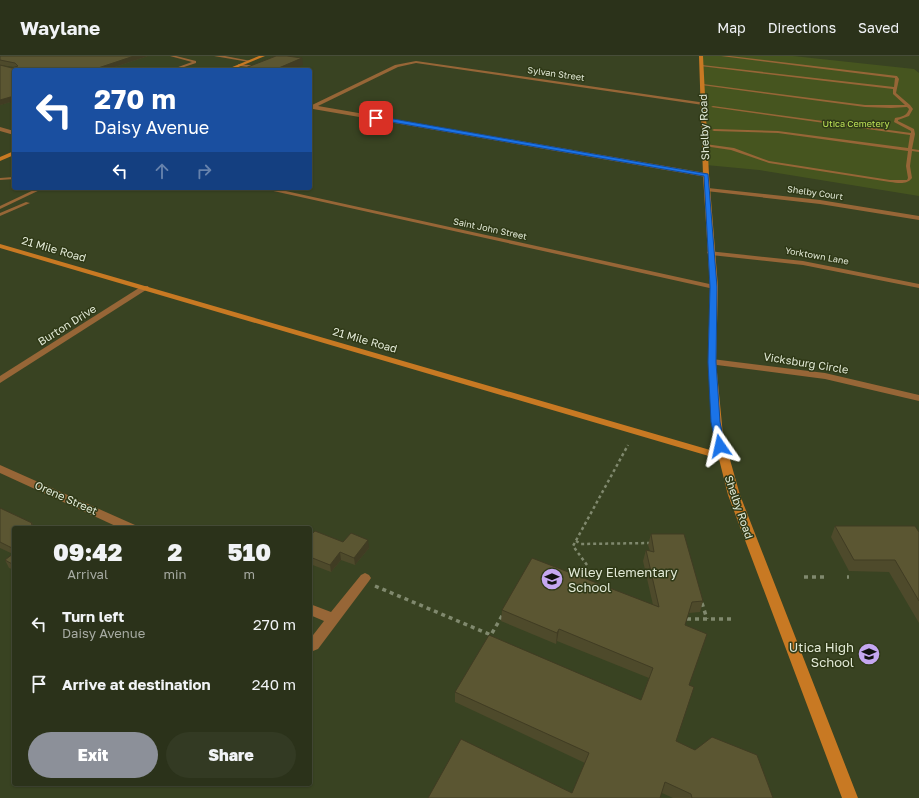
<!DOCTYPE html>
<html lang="en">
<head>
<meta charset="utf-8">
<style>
  :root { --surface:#2b321a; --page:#333a23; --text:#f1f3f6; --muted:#a6aaa2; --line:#474d39; --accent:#8c9099 }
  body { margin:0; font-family:"Golos Text",sans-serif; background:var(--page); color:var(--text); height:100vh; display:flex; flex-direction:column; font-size:15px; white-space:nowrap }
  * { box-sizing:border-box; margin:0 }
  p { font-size:13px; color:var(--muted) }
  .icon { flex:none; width:22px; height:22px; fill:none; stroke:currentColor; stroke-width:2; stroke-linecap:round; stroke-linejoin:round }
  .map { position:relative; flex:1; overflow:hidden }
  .drawer { position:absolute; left:12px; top:470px; width:300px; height:260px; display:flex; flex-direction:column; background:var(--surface); border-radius:4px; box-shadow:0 1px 3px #0004,0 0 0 1px var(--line) }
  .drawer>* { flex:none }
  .hud { position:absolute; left:12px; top:12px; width:300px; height:122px; border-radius:4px; box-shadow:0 1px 3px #0004,0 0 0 1px var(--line); background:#1a4fa0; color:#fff; overflow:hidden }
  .pin { position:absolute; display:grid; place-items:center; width:34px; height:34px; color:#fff; margin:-17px; border-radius:8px; box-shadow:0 2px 6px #0006 }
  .me { position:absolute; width:44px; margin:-22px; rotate:349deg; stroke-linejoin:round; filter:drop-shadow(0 0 3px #0008) }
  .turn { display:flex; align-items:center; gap:14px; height:84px; padding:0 16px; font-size:18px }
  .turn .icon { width:52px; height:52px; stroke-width:2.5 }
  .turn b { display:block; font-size:28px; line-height:34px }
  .lanes { display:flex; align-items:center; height:38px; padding:0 16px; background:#0003; justify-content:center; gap:20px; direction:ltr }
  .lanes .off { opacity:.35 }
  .eta { display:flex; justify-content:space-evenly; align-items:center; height:68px; text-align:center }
  .eta b { font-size:24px; font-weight:800; line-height:28px }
  .action { display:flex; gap:8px; margin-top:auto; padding:8px 16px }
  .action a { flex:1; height:46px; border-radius:24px; background:var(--accent); color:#fff; font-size:16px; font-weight:800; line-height:46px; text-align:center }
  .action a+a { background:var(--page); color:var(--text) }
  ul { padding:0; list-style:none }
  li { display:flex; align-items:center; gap:12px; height:60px; padding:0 16px }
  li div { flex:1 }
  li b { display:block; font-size:15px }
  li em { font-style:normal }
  header { display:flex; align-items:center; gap:24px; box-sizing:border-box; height:56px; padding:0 20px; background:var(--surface); border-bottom:1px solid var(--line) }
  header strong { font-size:19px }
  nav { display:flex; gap:22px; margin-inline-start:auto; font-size:14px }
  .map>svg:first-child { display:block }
  .green { fill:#46551f }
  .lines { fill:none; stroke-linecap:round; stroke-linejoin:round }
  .path-far1 { stroke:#80896e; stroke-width:2.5; stroke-dasharray:3 3; stroke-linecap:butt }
  .path { stroke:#80896e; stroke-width:3.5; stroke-dasharray:4 4; stroke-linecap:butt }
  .lane { fill:#976637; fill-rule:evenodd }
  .street { fill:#976637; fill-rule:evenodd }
  .secondary { fill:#c87923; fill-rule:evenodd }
  .wall { fill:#4e4a2b }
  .shaded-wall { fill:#403c23 }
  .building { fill:#5b5632; stroke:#403c23 }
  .route { fill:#1a73e8; stroke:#114b97 }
  .labels { text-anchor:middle; stroke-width:3; stroke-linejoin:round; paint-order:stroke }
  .far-street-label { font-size:9px; fill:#e2e9d6; stroke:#2f3917 }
  .far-park-label { font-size:9px; fill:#bce156; stroke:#2f3917 }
  .street-label { font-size:11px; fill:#e2e9d6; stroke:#2f3917 }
  .near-poi-label { font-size:13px; fill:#e2e9d6; stroke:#2f3917; text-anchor:start }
</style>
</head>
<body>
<header>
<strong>Waylane</strong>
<nav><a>Map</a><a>Directions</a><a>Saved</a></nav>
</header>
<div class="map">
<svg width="919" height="742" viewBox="0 0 919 742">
  <rect width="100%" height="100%" fill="#394322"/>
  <path class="green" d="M701 0H793L914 13 919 17V140L759 114 706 109Z"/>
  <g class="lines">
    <g class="path-far1">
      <path d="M576 485 581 488 651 487"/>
      <path d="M587 509 573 490 628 389"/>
    </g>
    <g class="path">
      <path d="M804 521H827"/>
      <path d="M847 521H849"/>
      <path d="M580 523 586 508"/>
      <path d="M375 530 491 579 503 558"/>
      <path d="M702 547 707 563"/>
      <path d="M687 563H733"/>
    </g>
    <g class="lane">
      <path d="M170 0H176L196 5V7L184 11 200 14 180 12 175 14H170L192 6Z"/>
      <path d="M721 0H730L897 20 899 23 896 37 910 49 913 53 909 60 898 64V65L914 73 915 78 912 93 919 94V96L912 95 910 110 912 122C907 129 898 127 890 126L769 107 731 94 704 90V88H705L734 92 769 105 890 124H907L908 122 906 110 908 95 778 77 714 75 712 74 714 73 778 75 908 92 910 79 711 51 713 50 911 77V75L894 66 895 62C901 61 907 60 909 53L907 51 891 52 865 51 701 29 703 28 865 49H905L893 38V33L700 10 702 9 894 31 895 22Z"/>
      <path d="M238 8 259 10 261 11 259 12 239 10Z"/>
      <path d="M14 121V123L0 124V122Z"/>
      <path d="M38 132H44L0 153V150Z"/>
      <path d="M26 146 30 147 0 160V157Z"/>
    </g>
    <g class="street">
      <path d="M214 0H225L251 5 249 6Z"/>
      <path d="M416 5 706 47 703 49 416 7 398 11 318 50 706 117 709 119 706 121 313 53 310 54V50L395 9Z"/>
      <path d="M0 71 14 75V79L0 75Z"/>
      <path d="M260 132H272L714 229 718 231 714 233Z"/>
      <path d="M708 132 820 144 919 160V164L820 148 706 135V133Z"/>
      <path d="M708 195 803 205 919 228V232L803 209 711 199 707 197Z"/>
      <path d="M142 230H148L149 232 0 327V320Z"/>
      <path d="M712 303 825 317 919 339V345L825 323 709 308 708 306Z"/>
      <path d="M0 409 135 469 137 472H120L0 417Z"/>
      <path d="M365 517 369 519 371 522 369 525 318 593 313 595 310 594V583L324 565 310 559V548L331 556 361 519Z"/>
    </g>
    <g class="secondary">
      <path d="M259 0H265L231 14H225Z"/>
      <path d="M699 0H703L709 119 718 231 716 306 723 379 740 439 858 742H842L728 439 719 403 0 192V188L717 396 713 379 708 306 710 231 703 119Z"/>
      <path d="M14 95V99L0 105V101Z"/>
    </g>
  </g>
  <g class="wall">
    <path d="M0 0H148L106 14H14V45L0 49V9L12 12 15 11 0 9Z"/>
    <path d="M0 452 32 467 33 469 14 472V514L9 512 5 504 13 498 0 492Z"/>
    <path d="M835 470 919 476V567L889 516 849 515 831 481Z"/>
    <path d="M651 478 703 545 700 556 689 557 685 569 689 629 676 686 773 742H673L662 737H572L585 707 455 646V636L641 644 649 622 557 585 556 588 501 565 502 554 653 549 643 505 646 494 650 495 648 489Z"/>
    <path d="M310 480 343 486 369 492 355 509 341 504 331 516 310 508Z"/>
  </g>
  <g class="shaded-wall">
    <path d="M134 0H148L106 14H92Z"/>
    <path d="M302 2 303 9 290 14H274Z"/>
    <path d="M14 40V45L0 49V44Z"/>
    <path d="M368 484 369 492 355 509 354 502Z"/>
    <path d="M340 496 341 504 331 516 330 509Z"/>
    <path d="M559 573 557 585 556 588 557 577Z"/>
  </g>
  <g class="building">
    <path d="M0 0H134L92 14H14V40L0 44V9L12 12 18 10 15 7 0 4Z"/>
    <path d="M276 0H287L302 2 274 14H240Z"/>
    <path d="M0 452 32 467 31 468 39 472H14V493L0 486Z"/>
    <path d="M835 470H915L919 476V545L895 504H854Z"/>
    <path d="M315 475 343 486 351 477 368 484 354 502 340 496 330 509 310 501V480Z"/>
    <path d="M651 478H684L703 545 692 546 685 569 707 578 689 629 694 631 676 685 695 694 712 681 757 699 773 742H692L691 738 665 726 660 742H428L461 683 572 737 589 697 455 636 489 579 641 644 653 612 559 573 557 577 502 554 532 502 659 551 646 494 654 496Z"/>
    <path d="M14 497V509L5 504Z"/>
  </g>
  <path class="route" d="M376 60 708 118 717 231 716 306 720 366 725 390 724 392 720 393 716 390 711 366 708 306 710 231 704 120 374 63Z"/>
  <defs>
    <g id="school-disc" transform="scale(1.15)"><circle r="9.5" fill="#c5a7f1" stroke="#2f3917"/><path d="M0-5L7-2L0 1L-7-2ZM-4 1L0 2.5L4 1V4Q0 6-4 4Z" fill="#111"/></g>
  </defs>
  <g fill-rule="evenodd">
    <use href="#school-disc" x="552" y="523"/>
    <use href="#school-disc" x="869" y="598"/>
  </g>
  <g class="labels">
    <g class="far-street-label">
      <text transform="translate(556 18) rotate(8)" y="3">Sylvan Street</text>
      <text transform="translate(815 137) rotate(8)" y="3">Shelby Court</text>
      <text transform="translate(490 173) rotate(12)" y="3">Saint John Street</text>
      <text transform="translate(817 200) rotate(10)" y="3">Yorktown Lane</text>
    </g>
    <g class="far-park-label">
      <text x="856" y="71">Utica Cemetery</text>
    </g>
    <g class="street-label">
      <text transform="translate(704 71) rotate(-92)" y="4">Shelby Road</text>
      <text transform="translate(54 193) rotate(16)" y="4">21 Mile Road</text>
      <text transform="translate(67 269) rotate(-32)" y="4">Burton Drive</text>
      <text transform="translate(365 284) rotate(16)" y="4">21 Mile Road</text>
      <text transform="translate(806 307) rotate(9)" y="4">Vicksburg Circle</text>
      <text transform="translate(66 442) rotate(24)" y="4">Orene Street</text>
      <text transform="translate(739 451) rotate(71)" y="4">Shelby Road</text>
    </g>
    <g class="near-poi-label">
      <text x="568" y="521">Wiley Elementary<tspan x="568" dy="15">School</tspan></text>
      <text x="854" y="596" text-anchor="end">Utica High<tspan x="854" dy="15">School</tspan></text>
    </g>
  </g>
</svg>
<div class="pin" style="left:376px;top:62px;background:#d93025"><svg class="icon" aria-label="arrive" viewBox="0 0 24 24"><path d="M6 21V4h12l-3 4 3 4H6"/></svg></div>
<svg class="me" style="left:720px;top:390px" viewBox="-20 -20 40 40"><path d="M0-17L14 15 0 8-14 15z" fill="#1a73e8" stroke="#fff" stroke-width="4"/></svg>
<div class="hud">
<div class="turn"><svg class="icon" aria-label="left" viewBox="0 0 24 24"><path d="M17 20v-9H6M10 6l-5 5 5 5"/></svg><div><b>270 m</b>Daisy Avenue</div></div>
<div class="lanes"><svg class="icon" aria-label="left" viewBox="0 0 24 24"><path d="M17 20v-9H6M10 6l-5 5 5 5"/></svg><svg class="icon off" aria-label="ahead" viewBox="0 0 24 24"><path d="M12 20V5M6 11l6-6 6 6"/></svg><svg class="icon off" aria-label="right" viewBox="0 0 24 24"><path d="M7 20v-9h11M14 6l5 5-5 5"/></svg></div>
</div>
<section class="drawer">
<div class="eta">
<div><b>09:42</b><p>Arrival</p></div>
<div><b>2</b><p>min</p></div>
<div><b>510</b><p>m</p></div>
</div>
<ul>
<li><svg class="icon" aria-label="left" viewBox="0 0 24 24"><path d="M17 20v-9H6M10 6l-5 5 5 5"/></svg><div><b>Turn left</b><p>Daisy Avenue</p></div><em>270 m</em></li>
<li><svg class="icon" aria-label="arrive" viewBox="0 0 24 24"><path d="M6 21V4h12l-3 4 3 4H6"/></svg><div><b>Arrive at destination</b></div><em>240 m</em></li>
</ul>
<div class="action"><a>Exit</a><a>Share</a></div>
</section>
</div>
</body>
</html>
